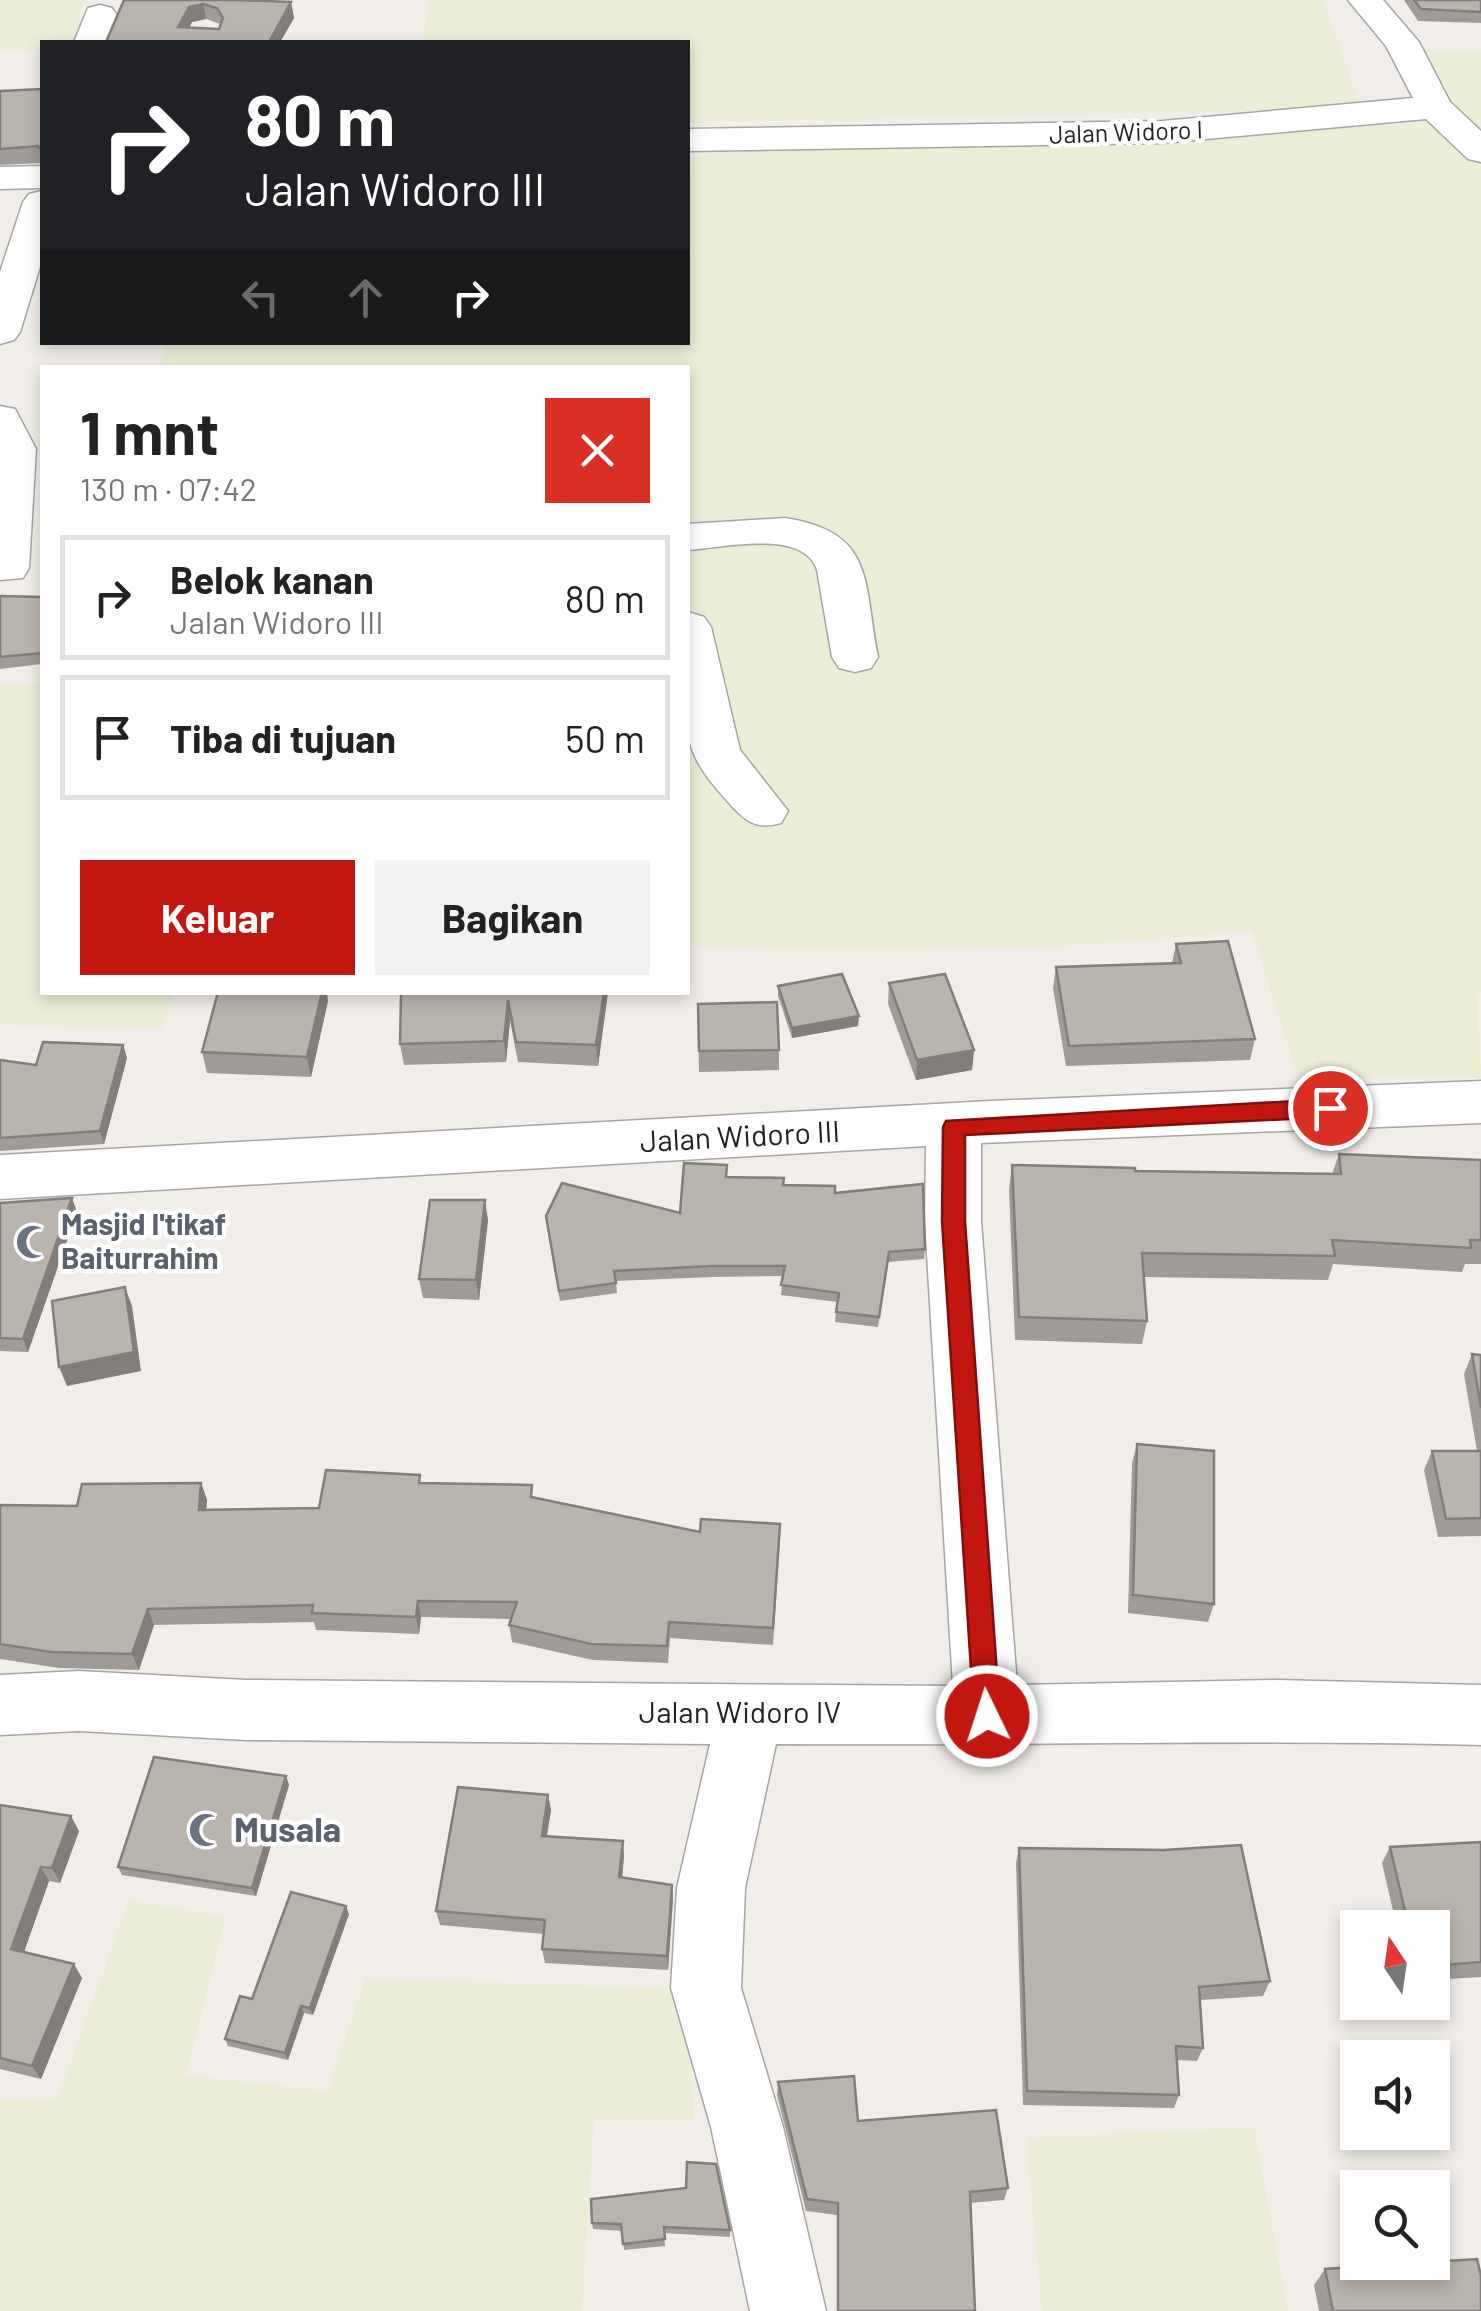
<!DOCTYPE html>
<html lang="id">
<head>
<meta charset="utf-8">
<style>
  :root { --surface:#fff; --page:#f2f2f2; --text:#222; --muted:#767676; --line:#e0e0e0; --accent:#c21711 }
  body { margin:0; font-family:Barlow,sans-serif; background:var(--page); color:var(--text); height:100vh; display:flex; flex-direction:column; font-size:38px; white-space:nowrap }
  * { box-sizing:border-box; margin:0 }
  p { font-size:32px; color:var(--muted) }
  .icon { flex:none; width:55px; height:55px; fill:none; stroke:currentColor; stroke-width:2; stroke-linecap:round; stroke-linejoin:round }
  .map { position:relative; flex:1; overflow:hidden }
  .sheet { position:absolute; left:40px; top:365px; width:650px; height:630px; display:flex; flex-direction:column; background:var(--surface); border-radius:0px; box-shadow:0 5px 15px #0003 }
  .sheet>* { flex:none }
  .hud { position:absolute; left:40px; top:40px; width:650px; height:305px; border-radius:0px; box-shadow:0 5px 15px #0003; background:#202124; color:#fff; overflow:hidden }
  .needle { width:65px; rotate:347deg }
  .buttons { position:absolute; left:1340px; top:1910px; display:grid; gap:20px }
  .buttons a { display:grid; place-items:center; width:110px; height:110px; border-radius:0px; background:var(--surface); box-shadow:0 5px 15px #0003; font-size:50px }
  .pin { position:absolute; display:grid; place-items:center; width:85px; height:85px; color:#fff; margin:-42px; border:5px solid #fff; border-radius:50%; box-shadow:0 2px 10px #0007 }
  .me { position:absolute; width:110px; margin:-55px; rotate:356deg; stroke-linejoin:round; filter:drop-shadow(0 0 8px #0008) }
  .turn { display:flex; align-items:center; gap:35px; height:210px; padding:0 40px; font-size:45px }
  .turn .icon { width:130px; height:130px; stroke-width:2.5 }
  .turn b { display:block; font-size:70px; line-height:85px }
  .lanes { display:flex; align-items:center; height:95px; padding:0 40px; background:#0003; justify-content:center; gap:50px; direction:ltr }
  .lanes .off { opacity:.35 }
  .round { display:grid; place-items:center; flex:none; width:105px; height:105px; border-radius:0px; background:var(--page) }
  .headline { display:flex; align-items:center; justify-content:space-between; height:170px; padding:0 40px }
  h1 { font-size:60px; font-weight:700; line-height:75px }
  .cta { display:flex; gap:20px; margin-top:auto; padding:20px 40px }
  .cta a { flex:1; height:115px; border-radius:0px; background:var(--accent); color:#fff; font-size:40px; font-weight:700; line-height:115px; text-align:center }
  .cta a+a { background:var(--page); color:var(--text) }
  ul { padding:0; list-style:none }
  li { display:flex; align-items:center; gap:30px; height:125px; margin:0 20px 15px; padding:0 20px; border:5px solid var(--line); border-radius:0px }
  li div { flex:1 }
  li b { display:block; font-size:38px }
  li em { font-style:normal }
  .map>svg:first-child { display:block }
  .farmland { fill:#ebedd6 }
  .lines { fill:none; stroke-linecap:round; stroke-linejoin:round }
  .minor-casing { stroke:#a5a5a5; stroke-width:3 }
  .minor { fill:#fff; fill-rule:evenodd }
  .wall { fill:#a09b96; fill-rule:evenodd }
  .shaded-wall { fill:#827e7a }
  .building { fill:#bab4ae; stroke:#827e7a; stroke-width:2.5; fill-rule:evenodd }
  .route { fill:#c21711; stroke:#7e0f0b; stroke-width:2.5 }
  .labels { text-anchor:middle; stroke-width:9; stroke-linejoin:round; paint-order:stroke }
  .far-street-label { font-size:25px; fill:#212121; stroke:#fff }
  .street-label { font-size:30px; fill:#212121; stroke:#fff }
  .worship-label { font-size:30px; font-weight:bold; fill:#5b616d; stroke:#fff; text-anchor:start }
  .near-worship-label { font-size:35px; font-weight:bold; fill:#5b616d; stroke:#fff; text-anchor:start }
</style>
</head>
<body>
<div class="map">
<svg width="1481" height="2311" viewBox="0 0 1481 2311">
  <rect width="100%" height="100%" fill="#f1eee9"/>
  <g class="farmland">
    <path d="M0 0H85L73 42H42V50H0Z"/>
    <path d="M429 0H1323L1361 108 688 123V42H422Z"/>
    <path d="M1401 49 1481 51V993L1477 994 1481 1078H1298L1252 931 1052 947 920 950H772L688 945V368H160L167 342H688V190L695 149 1081 139 1423 124Z"/>
    <path d="M42 683V992L172 993 163 1028 0 1025V684Z"/>
    <path d="M129 1900 226 1917 186 2075 327 2091 365 1978 689 1989 694 2120 594 2119 582 2311H0V2100L57 2099Z"/>
    <path d="M1254 2127 1288 2311H1042L1026 2138Z"/>
  </g>
  <g class="lines">
    <g class="minor-casing">
      <g id="minor">
        <path d="M1348 0H1383L1419 42 1450 102 1481 131V162L1468 159 1426 119 1162 143 688 151V129L1162 121 1413 98 1386 46Z"/>
        <path d="M100 5 112 8 117 15 108 42H74L88 8Z"/>
        <path d="M42 166V188L0 189V167Z"/>
        <path d="M42 191V260L20 332 14 340 0 344V272L23 202 29 194Z"/>
        <path d="M0 406 15 409 36 449 29 568 23 578 0 580Z"/>
        <path d="M785 518C876 532 863 582 878 657L871 668 855 672 839 668 832 657 817 570C804 528 722 548 688 550V524Z"/>
        <path d="M688 612 704 617 711 627 740 750 788 811 781 823C756 830 746 822 729 803 715 787 701 772 693 752 680 719 686 648 688 612Z"/>
        <path d="M1481 1081V1123L981 1143V1221L1017 1685 1277 1680 1481 1685V1745C1246 1739 1011 1746 776 1744L745 1888 741 1988 783 2127 826 2311H750L711 2127 671 1988 677 1888 710 1744 246 1740 79 1731 0 1735V1675L79 1671 246 1680 953 1686 925 1221 926 1146 0 1199V1155L990 1101Z"/>
      </g>
    </g>
    <use href="#minor" class="minor"/>
  </g>
  <g class="wall">
    <path d="M124 0 291 2 294 18 280 42H106ZM206 19 220 24 219 29 189 28 192 22Z"/>
    <path d="M1404 0H1481V23L1418 21Z"/>
    <path d="M42 89V163L0 165V91Z"/>
    <path d="M0 596 42 597V664L0 669Z"/>
    <path d="M1176 944 1255 1039 1250 1060 1066 1066 1053 988 1056 967 1172 963Z"/>
    <path d="M889 983 974 1050 972 1070 916 1080 888 1004Z"/>
    <path d="M778 986 858 1026 792 1038 778 996Z"/>
    <path d="M608 992 598 1066 518 1062 510 1021 506 1062 404 1065 400 1044 401 994Z"/>
    <path d="M328 1001 311 1077 207 1073 202 1052Z"/>
    <path d="M698 1004 779 1050V1070L699 1072Z"/>
    <path d="M123 1045 127 1058 104 1144 0 1151V1060L36 1065Z"/>
    <path d="M1339 1154 1481 1160V1264H1465L1462 1272 1333 1264 1328 1280 1144 1277 1147 1321 1142 1344 1015 1340 1009 1189 1012 1165 1135 1171 1332 1174Z"/>
    <path d="M727 1177 835 1193 925 1249 924 1259 888 1262 878 1327 835 1322 837 1302 781 1295 783 1276 712 1277 616 1281 617 1293 560 1301 547 1227 680 1213Z"/>
    <path d="M0 1203 77 1212 28 1352 0 1351Z"/>
    <path d="M488 1220 479 1300 423 1298 419 1279Z"/>
    <path d="M1472 1354 1481 1355V1536L1438 1537 1424 1470 1432 1451H1477L1464 1374Z"/>
    <path d="M1137 1444 1214 1604 1208 1622 1128 1613 1132 1463Z"/>
    <path d="M201 1483 207 1500 206 1510 319 1508 422 1483 534 1497 700 1532 780 1541 773 1645 670 1638 668 1663 593 1660 512 1642 509 1625 512 1619 421 1617 419 1634 316 1630 314 1622 154 1625 139 1670 59 1668 0 1659V1505L77 1506Z"/>
    <path d="M286 1776 289 1785 256 1896 122 1875 118 1867Z"/>
    <path d="M548 1795 551 1810 547 1836 624 1855 622 1878 673 1899 668 1970 545 1963 542 1949 544 1934 440 1925 436 1911Z"/>
    <path d="M0 1805 79 1831 60 1883 49 1881 24 1952 82 1978 41 2079 0 2069Z"/>
    <path d="M1481 1842V1977L1432 1980V1928H1397L1382 1863 1390 1847Z"/>
    <path d="M1019 1848 1270 1981 1263 1996 1200 2000 1203 2048 1197 2061 1177 2060 1179 2095 1174 2108 1023 2105 1016 1863Z"/>
    <path d="M349 1914 313 2015 304 2013 288 2060 228 2046 225 2039 252 1999Z"/>
    <path d="M778 2082 858 2121 1008 2188 1004 2200 970 2203 975 2311H837V2215L806 2211 777 2095Z"/>
    <path d="M592 2223 730 2230V2237L664 2233 665 2246 624 2250 622 2231 593 2229Z"/>
    <path d="M1325 2269 1481 2311H1319L1314 2285Z"/>
  </g>
  <g class="shaded-wall">
    <path d="M291 2 294 18 280 42H269Z"/>
    <path d="M203 4 206 19 192 22 181 42 178 27 189 7Z"/>
    <path d="M322 992H327L328 1001 311 1077 307 1057Z"/>
    <path d="M604 992H608L598 1066 596 1045Z"/>
    <path d="M508 1000 510 1021 506 1062 504 1041Z"/>
    <path d="M859 1016 858 1026 792 1038V1028Z"/>
    <path d="M123 1045 127 1058 104 1144 100 1131Z"/>
    <path d="M974 1050 972 1070 916 1080 917 1060Z"/>
    <path d="M72 1198 77 1212 28 1352 23 1339Z"/>
    <path d="M485 1200 488 1220 479 1300 476 1280Z"/>
    <path d="M125 1287 132 1306 141 1371 67 1386 59 1367Z"/>
    <path d="M201 1483 207 1500 205 1527 199 1510Z"/>
    <path d="M418 1601 421 1617 419 1634 416 1617Z"/>
    <path d="M148 1609 154 1625 139 1670 132 1654Z"/>
    <path d="M286 1776 289 1785 256 1896 252 1888Z"/>
    <path d="M548 1795 551 1810 544 1851 542 1836Z"/>
    <path d="M71 1816 79 1831 60 1883 52 1868Z"/>
    <path d="M623 1841 624 1855 621 1892 619 1877Z"/>
    <path d="M41 1867 49 1881 20 1963 11 1949Z"/>
    <path d="M672 1885 673 1899 668 1970 667 1956Z"/>
    <path d="M346 1906 349 1914 313 2015 310 2008Z"/>
    <path d="M74 1964 82 1978 41 2079 32 2066Z"/>
    <path d="M301 2006 304 2013 288 2060 285 2053Z"/>
  </g>
  <g class="building">
    <path d="M124 0H238L291 2 269 42H106ZM203 4 217 8 223 18 219 29 178 27 189 7Z"/>
    <path d="M1414 0H1481V12L1421 9Z"/>
    <path d="M42 89V150L38 146 0 149V91Z"/>
    <path d="M0 596 42 597V653L0 657Z"/>
    <path d="M1228 941 1255 1039 1069 1046 1056 967 1181 963 1176 944Z"/>
    <path d="M842 974 859 1016 792 1028 778 986Z"/>
    <path d="M945 974 974 1050 917 1060 889 983Z"/>
    <path d="M218 992H322L307 1057 202 1052Z"/>
    <path d="M422 992H604L596 1045 516 1042 508 1000 504 1041 400 1044 401 994Z"/>
    <path d="M777 1002 779 1050 699 1051 698 1004Z"/>
    <path d="M43 1042 123 1045 100 1131 0 1138V1060L36 1065Z"/>
    <path d="M1339 1154 1481 1160V1240H1470L1471 1248 1332 1240 1335 1256 1142 1253 1147 1321 1019 1317 1012 1165 1135 1168V1171L1341 1174Z"/>
    <path d="M684 1163 727 1165 726 1177 784 1178 783 1185 835 1186V1193L923 1184 925 1249 889 1252 879 1317 836 1312 839 1293 781 1285 785 1266H712L614 1271 616 1283 559 1291 546 1216 562 1183 680 1213Z"/>
    <path d="M72 1198 23 1339 0 1338V1203Z"/>
    <path d="M430 1200H485L476 1280 419 1279Z"/>
    <path d="M125 1287 134 1352 59 1367 52 1301Z"/>
    <path d="M1472 1354 1481 1355V1408Z"/>
    <path d="M1137 1444 1214 1451V1604L1133 1595Z"/>
    <path d="M1432 1451H1481V1518L1446 1519Z"/>
    <path d="M326 1470 420 1475 419 1483 532 1485 531 1497 700 1532 701 1519 780 1524 773 1628 669 1622 667 1646 591 1644 509 1625 517 1602 418 1601 416 1617 312 1613 313 1605 148 1609 132 1654 51 1652 0 1644V1505L77 1506 82 1484 201 1483 199 1510 319 1508Z"/>
    <path d="M154 1757 286 1776 252 1888 118 1867Z"/>
    <path d="M458 1787 548 1795 542 1836 623 1841 619 1877 672 1885 667 1956 542 1949 545 1920 436 1911Z"/>
    <path d="M0 1805 71 1816 52 1868 41 1867 11 1949 74 1964 32 2066 0 2058Z"/>
    <path d="M1481 1842V1962L1432 1966V1928H1409L1390 1847Z"/>
    <path d="M1241 1845 1270 1981 1199 1987 1203 2048 1176 2046 1179 2095 1027 2091 1019 1848 1164 1850Z"/>
    <path d="M291 1892 346 1906 310 2008 301 2006 285 2053 225 2039 240 1996 252 1999Z"/>
    <path d="M854 2076 858 2121 996 2110 1008 2188 970 2192 975 2311H838V2203L807 2199 778 2082Z"/>
    <path d="M687 2162 716 2164 730 2230 664 2227 665 2239 623 2244 621 2224 592 2223 591 2199 686 2188Z"/>
    <path d="M1477 2259 1481 2276V2311H1333L1325 2269Z"/>
  </g>
  <path class="route" d="M1330 1099 1341 1108 1330 1117 965 1135V1221L1000 1716 997 1724 987 1728 977 1724 974 1716 942 1221 943 1127 946 1121Z"/>
  <defs>
    <g id="mosque-bare" transform="scale(2.7)"><path d="M3.5-4.9A6 6 0 1 0 3.5 4.9A5 5 0 1 1 3.5-4.9Z" fill="#6b7280" stroke="#fff" stroke-width="2.5" paint-order="stroke"/></g>
  </defs>
  <g fill-rule="evenodd">
    <use href="#mosque-bare" x="33" y="1242"/>
    <use href="#mosque-bare" x="206" y="1830"/>
  </g>
  <g class="labels">
    <g class="far-street-label">
      <text transform="translate(1126 132) rotate(-2)" y="9">Jalan Widoro I</text>
    </g>
    <g class="street-label">
      <text transform="translate(740 1137) rotate(-3)" y="10">Jalan Widoro III</text>
      <text x="740" y="1723">Jalan Widoro IV</text>
    </g>
    <g class="worship-label">
      <text x="61" y="1235">Masjid I'tikaf<tspan x="61" dy="34">Baiturrahim</tspan></text>
    </g>
    <g class="near-worship-label">
      <text x="234" y="1842">Musala</text>
    </g>
  </g>
</svg>
<div class="buttons">
<a><svg class="needle" viewBox="-14 -14 28 28"><path d="M0-13l5 13h-10z" fill="#e53935"/><path d="M0 13l5-13h-10z" fill="#767676"/></svg></a>
<a><svg class="icon" aria-label="sound" viewBox="0 0 24 24"><path d="M4 9h4l5-4v14l-5-4H4zM17 9q2 3 0 6"/></svg></a>
<a><svg class="icon" aria-label="search" viewBox="0 0 24 24"><circle cx="10" cy="10" r="6"/><path d="M15 15l6 6"/></svg></a>
</div>
<div class="pin" style="left:1330px;top:1108px;background:#d93025"><svg class="icon" aria-label="arrive" viewBox="0 0 24 24"><path d="M6 21V4h12l-3 4 3 4H6"/></svg></div>
<svg class="me" style="left:987px;top:1716px" viewBox="-20 -20 40 40"><circle r="17" fill="#c21711" stroke="#fff" stroke-width="3"/><path d="M0-11L8 9 0 5-8 9z" fill="#fff"/></svg>
<div class="hud">
<div class="turn"><svg class="icon" aria-label="right" viewBox="0 0 24 24"><path d="M7 20v-9h11M14 6l5 5-5 5"/></svg><div><b>80 m</b>Jalan Widoro III</div></div>
<div class="lanes"><svg class="icon off" aria-label="left" viewBox="0 0 24 24"><path d="M17 20v-9H6M10 6l-5 5 5 5"/></svg><svg class="icon off" aria-label="ahead" viewBox="0 0 24 24"><path d="M12 20V5M6 11l6-6 6 6"/></svg><svg class="icon" aria-label="right" viewBox="0 0 24 24"><path d="M7 20v-9h11M14 6l5 5-5 5"/></svg></div>
</div>
<section class="sheet">
<div class="headline"><div><h1>1 mnt</h1><p>130 m · 07:42</p></div><a class="round" style="background:#d93025;color:#fff"><svg class="icon" aria-label="close" viewBox="0 0 24 24"><path d="M6 6l12 12M18 6L6 18"/></svg></a></div>
<ul>
<li><svg class="icon" aria-label="right" viewBox="0 0 24 24"><path d="M7 20v-9h11M14 6l5 5-5 5"/></svg><div><b>Belok kanan</b><p>Jalan Widoro III</p></div><em>80 m</em></li>
<li><svg class="icon" aria-label="arrive" viewBox="0 0 24 24"><path d="M6 21V4h12l-3 4 3 4H6"/></svg><div><b>Tiba di tujuan</b></div><em>50 m</em></li>
</ul>
<div class="cta"><a>Keluar</a><a>Bagikan</a></div>
</section>
</div>
</body>
</html>
